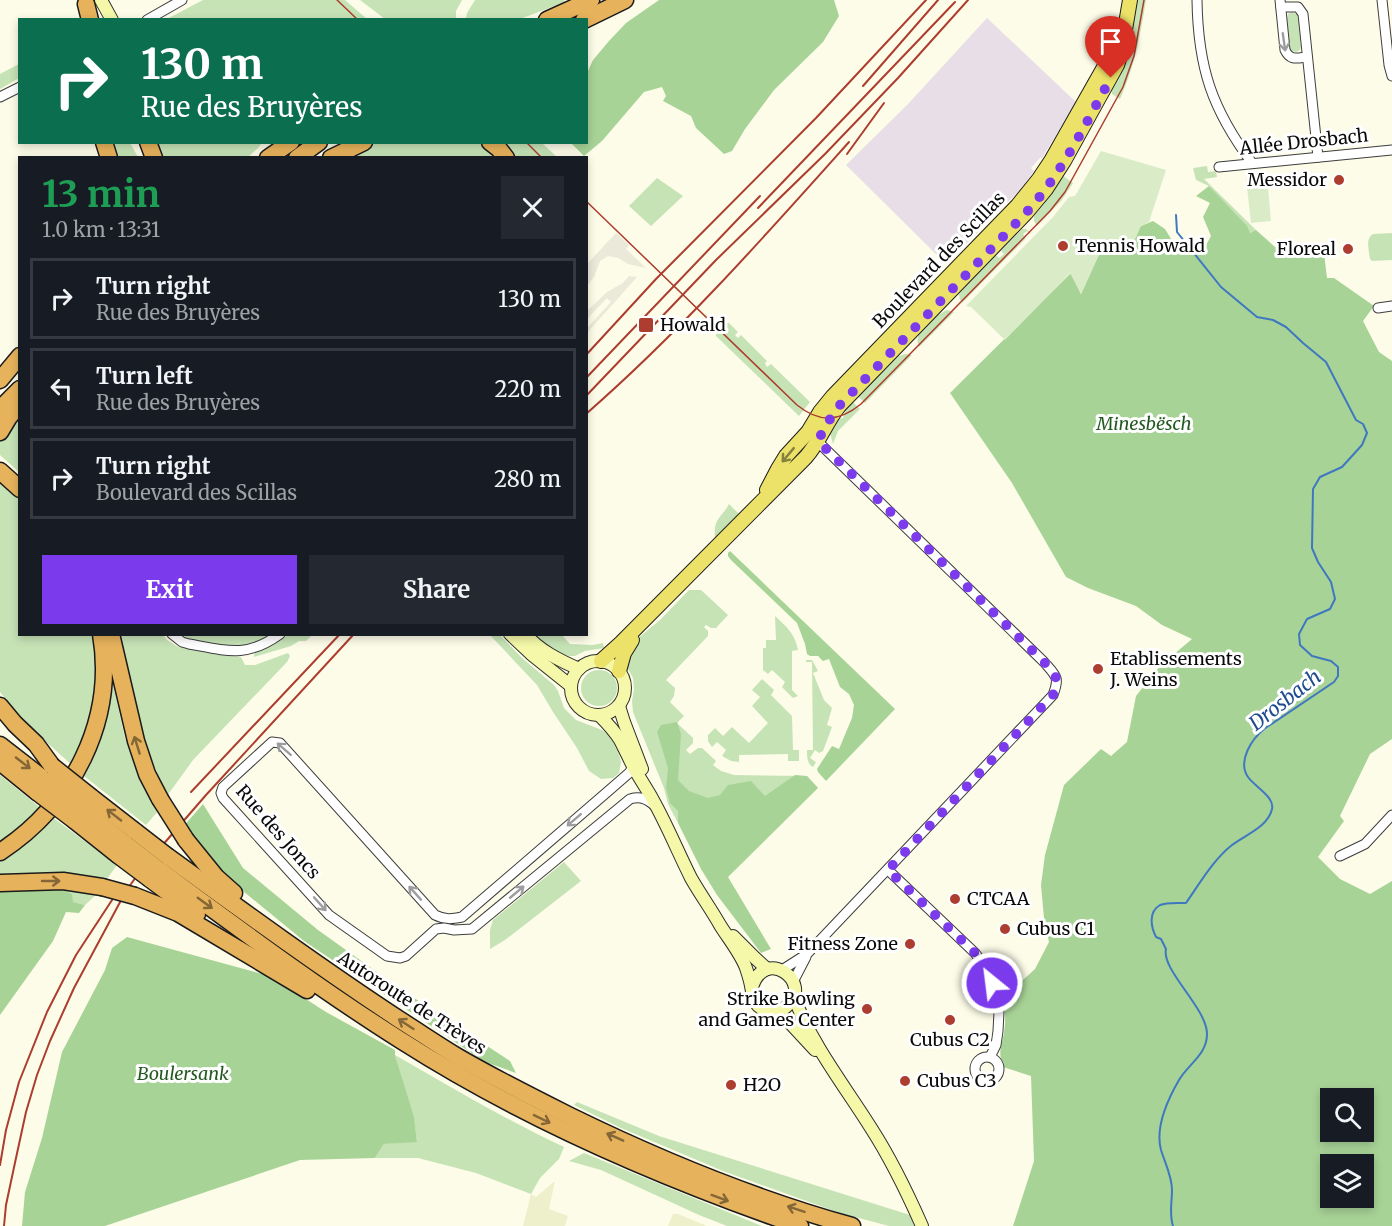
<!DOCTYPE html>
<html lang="en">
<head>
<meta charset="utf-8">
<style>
  :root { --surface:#171b24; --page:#242831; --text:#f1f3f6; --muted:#9ea1a6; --line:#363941; --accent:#7c3aed }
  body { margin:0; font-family:Merriweather,serif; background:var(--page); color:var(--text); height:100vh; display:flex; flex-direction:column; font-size:22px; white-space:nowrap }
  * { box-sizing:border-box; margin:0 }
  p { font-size:20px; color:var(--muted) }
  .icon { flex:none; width:33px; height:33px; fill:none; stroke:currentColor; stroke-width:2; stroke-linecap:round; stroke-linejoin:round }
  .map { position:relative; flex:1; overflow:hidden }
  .side { position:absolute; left:18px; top:156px; width:570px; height:480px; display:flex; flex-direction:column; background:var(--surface); border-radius:0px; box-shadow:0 3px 9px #0003 }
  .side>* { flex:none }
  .hud { position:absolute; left:18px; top:18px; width:570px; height:126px; border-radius:0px; box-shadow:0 3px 9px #0003; background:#0b6e4f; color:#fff; overflow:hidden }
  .buttons { position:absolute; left:1320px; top:1088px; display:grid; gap:12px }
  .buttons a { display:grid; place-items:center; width:54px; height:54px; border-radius:0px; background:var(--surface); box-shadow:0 3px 9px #0003; font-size:30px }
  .pin { position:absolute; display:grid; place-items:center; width:51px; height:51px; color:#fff; margin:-62px -26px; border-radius:50% 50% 50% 0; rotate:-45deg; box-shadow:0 0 6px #0007 }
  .pin .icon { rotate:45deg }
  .me { position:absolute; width:66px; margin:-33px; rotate:331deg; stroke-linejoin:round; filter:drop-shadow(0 0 4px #0008) }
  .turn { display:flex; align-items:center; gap:21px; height:126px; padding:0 24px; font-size:27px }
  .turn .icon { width:78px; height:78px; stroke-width:2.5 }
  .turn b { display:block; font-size:42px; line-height:51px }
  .round { display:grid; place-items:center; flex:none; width:63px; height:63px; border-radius:0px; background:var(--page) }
  .headline { display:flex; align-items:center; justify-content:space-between; height:102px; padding:0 24px }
  h1 { font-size:36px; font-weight:700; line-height:45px; color:#1e9e55 }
  .primary-button { display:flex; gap:12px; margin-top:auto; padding:12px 24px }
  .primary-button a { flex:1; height:69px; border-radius:0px; background:var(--accent); color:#fff; font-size:24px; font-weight:700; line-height:69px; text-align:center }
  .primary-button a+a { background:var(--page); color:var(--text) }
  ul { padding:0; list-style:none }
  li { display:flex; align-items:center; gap:18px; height:81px; margin:0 12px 9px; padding:0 12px; border:3px solid var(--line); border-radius:0px }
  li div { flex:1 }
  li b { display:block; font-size:22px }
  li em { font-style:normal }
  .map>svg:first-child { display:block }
  .industrial { fill:#e8dee8 }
  .farmland { fill:#edf0cb }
  .green { fill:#c6e3b6 }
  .forest { fill:#a8d397; fill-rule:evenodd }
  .pitch { fill:#d9ecc7 }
  .plaza { fill:#ebe9da }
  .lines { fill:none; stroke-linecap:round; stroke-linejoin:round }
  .stream { stroke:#3f78c0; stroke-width:2 }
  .street-casing { stroke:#3d3d3d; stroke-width:11 }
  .secondary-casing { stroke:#2c2c2c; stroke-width:14 }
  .primary-casing { stroke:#1b1b1b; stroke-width:16 }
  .highway-casing { stroke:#1b1b1b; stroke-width:19 }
  .street { stroke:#fff; stroke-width:9 }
  .secondary { stroke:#f4f8a8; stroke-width:12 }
  .primary { stroke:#ece269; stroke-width:14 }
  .highway { stroke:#e7b25c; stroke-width:16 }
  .tram { stroke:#ac3d2f; stroke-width:1.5 }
  .rail { stroke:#ac3d2f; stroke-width:2 }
  .highway-bridge-casing { stroke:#1b1b1b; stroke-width:19; stroke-linecap:butt }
  .highway-bridge { stroke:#e7b25c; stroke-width:16 }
  .oneway { stroke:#9d9d9d }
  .oneway2 { stroke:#86813e }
  .oneway3 { stroke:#846637 }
  .route { stroke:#7c3aed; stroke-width:10; stroke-dasharray:0 18 }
  .poi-dot { fill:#ac3d2f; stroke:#fff; stroke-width:2 }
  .labels { text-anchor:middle; stroke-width:6; stroke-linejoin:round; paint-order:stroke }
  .street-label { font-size:18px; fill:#0a0a0a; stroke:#fff }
  .poi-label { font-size:18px; fill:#0a0a0a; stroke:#fff; text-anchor:start }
  .park-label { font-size:18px; font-style:italic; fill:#245a21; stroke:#fff }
  .water-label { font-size:20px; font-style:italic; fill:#1f4c8f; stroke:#fff }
</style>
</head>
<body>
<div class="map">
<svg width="1392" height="1226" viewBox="0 0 1392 1226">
  <rect width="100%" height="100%" fill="#fdfce8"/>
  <path class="industrial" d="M987 18 1076 102 1042 158H1040L1031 168 1034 171 1020 190 946 264 846 165 908 104Z"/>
  <g class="farmland">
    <path d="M555 1181 549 1209 568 1216 565 1226H523L531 1194 536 1197Z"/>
    <path d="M673 1214H678L707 1226H668Z"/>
  </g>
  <g class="green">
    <path d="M203 0H345L367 19H167Z"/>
    <path d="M360 0H462L456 11V19H385Z"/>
    <path d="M475 0H564L565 2 520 19H466L467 13Z"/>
    <path d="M1137 0H1146C1140 37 1135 65 1120 99L1112 94V92L1109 91 1125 57 1130 38Z"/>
    <path d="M1292 12 1298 15 1301 46 1300 50 1296 52 1291 51 1289 47 1287 19 1288 14Z"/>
    <path d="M19 64V78L0 89V74Z"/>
    <path d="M375 142 481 143 498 158H347Z"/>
    <path d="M109 143H130L138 157H114Z"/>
    <path d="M154 143H262L258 148 247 158 163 157Z"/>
    <path d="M498 143H542L557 157H511Z"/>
    <path d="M1207 166 1208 172 1216 171 1217 177 1204 179 1256 230 1250 233 1209 186 1196 180 1193 168Z"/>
    <path d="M1062 175 1073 183 1061 201 1037 226 1034 221V216L1045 203 1046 198Z"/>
    <path d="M657 178 683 196 651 226 629 206Z"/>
    <path d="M1022 229H1026L1031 233 1030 234 1027 231 1023 234 1026 238 963 302 960 300 959 294 979 272 981 267 995 252 1000 250 996 255 999 258 1004 254 1001 251Z"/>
    <path d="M1392 233V260L1372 261 1370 259C1369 250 1365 239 1373 234Z"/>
    <path d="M947 310 954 312 919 347C918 343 917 342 918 337 920 330 940 312 947 310Z"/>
    <path d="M727 323H729L738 332 735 335 738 338 741 335 767 361 765 363 767 367 771 364 810 402 799 416 716 336V332Z"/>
    <path d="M905 354 912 355 865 403 856 394 881 373 899 356Z"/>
    <path d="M851 400 860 409 838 431 833 444 830 433 834 420 843 418 846 407Z"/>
    <path d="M19 412V440L18 444 19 446V472L0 455V439Z"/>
    <path d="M0 481 19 499 20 634 94 635 97 653 93 712 72 765C46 742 21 720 0 692Z"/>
    <path d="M729 504 739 514 715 538C713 518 721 519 729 504Z"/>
    <path d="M689 590H701L728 615 716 628H711L706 625 704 627 708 631V636L666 680 675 688 674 696 670 702 684 716 677 723 693 738V743L686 750 690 754 698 748H702L716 761 713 765 721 771 734 775 807 776 818 788 678 813V823L668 804 664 788 633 712 632 701 634 689 633 678 627 667 626 661 637 639 660 620Z"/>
    <path d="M775 616C787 627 795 634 798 650L792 651V690L798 696 793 698 782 687 785 682 772 670 768 674 763 670V648H766V640H776Z"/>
    <path d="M117 635H163L167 640 178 647 222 655 241 657 245 665H255L288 653 290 656 287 662 193 760 167 796 145 744Z"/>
    <path d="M182 635H272C264 639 256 644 246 646 231 648 194 644 182 635Z"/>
    <path d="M287 635H312L306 641H299L291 646 254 657V654L266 648Z"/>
    <path d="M490 635H500L522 658 554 685 558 691 564 708 576 720 602 730 609 735 618 751 621 762 619 773 613 778 601 779 589 771 577 748 553 712 537 685Z"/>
    <path d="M535 635H540L541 636 546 635H562L570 644 593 645 603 643 604 648 585 651 575 656H569L553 650Z"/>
    <path d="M806 660H812L818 671 813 673 824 700 832 708 827 725 832 727 823 751 819 753 815 750 810 758 816 762 813 767C807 764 807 756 807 750H813L812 662H806Z"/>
    <circle cx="599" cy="688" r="18"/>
    <path d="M111 676 125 738 140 780 158 811 146 825 84 776C91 760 100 744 104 728 109 711 109 693 111 676Z"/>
    <path d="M762 679 774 690 771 695 792 716 793 750H799V761H788V754L739 755V762L731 761 722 756 726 750 717 742 712 747 708 741V735L715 728 723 736 732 727 749 743 768 723 752 706 760 697 752 690Z"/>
    <path d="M0 775 43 810 0 846Z"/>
    <path d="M52 817 117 865 104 883 0 878V861L26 843Z"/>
    <path d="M564 862 581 881 505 940 490 949V930L493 920Z"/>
    <path d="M53 886 99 892 85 905 72 902Z"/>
    <path d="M395 1055C451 1087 506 1120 564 1147L559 1159 540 1178 531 1194 476 1173 418 1158H375L384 1144 417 1141 414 1120Z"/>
    <path d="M577 1102 659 1136 910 1215 914 1226H889L840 1213 723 1171 621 1128 574 1105Z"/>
    <path d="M584 1153 762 1226H727L699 1215 601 1170 569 1161Z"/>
  </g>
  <g class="forest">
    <path d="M659 0H834L839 16 823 42 774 90 745 129 732 151 724 154 696 128 691 116 663 101 666 96 662 87 644 92 602 141 584 156 571 143 586 142 587 73 593 60 609 41 626 23Z"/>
    <path d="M1209 186 1247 226 1250 233 1256 230 1284 255 1324 253 1327 278H1334L1374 306 1363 321 1379 352 1392 361V739L1370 754 1340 816 1344 821 1318 857 1340 879 1370 894 1392 881V1226H1013L1034 1161 1031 1076 1003 1067C998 1051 1001 1048 1004 1033 1006 1021 1005 1009 1004 997L1035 969 1049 942 1044 918 1041 885 1045 855 1064 785 1101 749 1111 756 1127 742 1136 696 1160 666 1192 639 1162 625 1136 606 1088 588 1066 577 1012 483 950 393 1071 273 1081 294 1106 239 1118 240 1141 226 1153 221 1165 229 1173 242 1194 253 1205 247 1211 236 1203 217 1210 203 1196 196ZM1330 1098H1364V1131H1330ZM1330 1164H1364V1197H1330Z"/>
    <path d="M730 551 895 709 826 781 818 772 817 769 832 746 839 749 852 718 854 705 849 694 840 687 829 659 823 661 818 656H810L807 654 805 644 797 623 731 560 728 556V553Z"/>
    <path d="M677 722 681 734 678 780 689 791 708 798 720 795 728 785 751 781 765 796 795 775 807 776 818 788 728 877 771 949 761 953 717 895 701 869 678 823V811L670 803 666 788 668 768 657 732 661 725Z"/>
    <path d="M203 804 243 868 318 930 402 990 510 1061 516 1073 485 1062 304 941 215 868 182 828Z"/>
    <path d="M53 886 72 894 73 902 85 905 79 913 66 912 53 941 0 1015V889Z"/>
    <path d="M127 937 270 976 326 1012 395 1050V1055L414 1117 417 1142 384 1144 375 1158 300 1160 105 1226H22L25 1192 42 1138 62 1052 105 970 112 948Z"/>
  </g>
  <g class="pitch">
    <path d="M1101 151 1166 170 1149 222 1141 226 1133 244 1106 239 1081 294 1070 273 1005 340 971 307 966 306 1053 217 1069 197 1075 196Z"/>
    <path d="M1267 176 1271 221 1251 223 1246 178Z"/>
  </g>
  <g class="plaza">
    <path d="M616 233 629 245 626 249 646 268 628 264 618 258 608 256 600 261 594 277 587 286V281L588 279 587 278V264Z"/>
    <path d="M629 276 637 277 587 333V328L611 302 607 298 587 319V311L607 292 623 283Z"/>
  </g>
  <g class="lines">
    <path class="stream" d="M1173 1226C1169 1214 1172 1202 1172 1190 1172 1176 1165 1163 1161 1150 1155 1128 1168 1099 1179 1080 1188 1064 1207 1055 1207 1034 1207 1008 1161 970 1166 949L1161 939 1156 937C1151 927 1148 912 1160 905 1167 902 1178 903 1186 903 1200 883 1213 860 1232 845 1245 835 1268 827 1272 809 1275 797 1254 786 1248 777 1237 761 1252 739 1264 729L1334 682 1338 676V667L1331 661 1312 656 1300 645 1299 634 1307 619 1330 609 1335 599 1331 582 1318 562 1312 548 1313 489 1320 477 1342 467 1362 445 1367 433 1363 424 1356 420 1326 362 1303 343 1286 327 1273 320 1257 317 1221 287 1177 232 1176 215"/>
    <g class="street-casing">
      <g id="street">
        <path d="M1197 0C1198 68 1212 109 1252 163"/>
        <path d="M1280 0 1285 50C1290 61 1297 58 1307 57"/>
        <path d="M1382 0 1389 65 1392 76"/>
        <path d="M1281 7H1298L1303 14 1318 157"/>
        <path d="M147 20 182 0"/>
        <path d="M0 97 20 87"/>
        <path d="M1219 167 1392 150"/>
        <path d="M1378 308 1392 306"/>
        <path d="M172 634 182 642 189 644C227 651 247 658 280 634"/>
        <path d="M633 767 629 773 606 793 462 917C452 919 445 920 435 915L280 743 272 742 223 787 221 793 223 798 329 915 387 956 400 958 406 956 436 929 444 928 454 930 472 929 630 799C641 796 647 799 655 806"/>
        <path d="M1340 856 1365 844 1392 815"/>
        <path d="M888 870 975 953 988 971 996 994 999 1012 998 1031 996 1045 990 1057"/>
        <path d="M782 970 807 954 1053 695C1060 677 1056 676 1044 662L815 439"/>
        <path d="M793 982 806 957"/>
        <circle cx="987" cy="1069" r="12"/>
      </g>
    </g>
    <g class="secondary-casing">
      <g id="secondary">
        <path d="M101 0 112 20"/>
        <path d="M510 634 531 654 571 686"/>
        <path d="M525 634C540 651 559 660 579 669"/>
        <circle cx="598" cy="688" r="27"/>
        <path d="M619 706 624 722 642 769"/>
        <path d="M599 715C607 723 614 730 620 740 625 749 629 759 634 768 640 779 647 789 653 800 667 825 678 852 691 878 700 894 711 909 720 925 728 938 741 954 746 968 748 974 750 980 751 986 752 990 752 995 754 999 756 1005 761 1009 767 1011 775 1013 783 1011 788 1005 813 982 765 946 752 987"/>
        <path d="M733 936 755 958 767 969"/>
        <path d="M794 997C812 1045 844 1085 871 1128 891 1159 907 1192 922 1226"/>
        <path d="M775 1012 789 1022 815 1050"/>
      </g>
    </g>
    <g class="primary-casing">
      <g id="primary">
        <path d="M767 490 778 469 786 456 808 432 820 412 833 396 1018 205 1039 179 1051 161 1119 41"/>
        <path d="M601 661 621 643 806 457C820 441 826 422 839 406L1026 213 1046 189 1064 161 1117 65 1121 53 1130 0"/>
        <path d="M619 671 624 653 632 640"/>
      </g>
    </g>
    <g class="highway-casing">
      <g id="highway">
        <path d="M86 4 90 20"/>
        <path d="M547 20 591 0"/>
        <path d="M584 20 625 0"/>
        <path d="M104 142 109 158"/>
        <path d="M148 142 154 158"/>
        <path d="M490 142 499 149 506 158"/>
        <path d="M268 158 291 142"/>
        <path d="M297 158 319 142"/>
        <path d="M331 158 364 142"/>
        <path d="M0 380 20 356"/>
        <path d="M0 409 20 389"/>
        <path d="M0 432 9 417 20 404"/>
        <path d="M0 471 20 489"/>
        <path d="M111 634 136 741 147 774 160 799"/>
        <path d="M0 706 15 724 36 744 52 766"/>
        <path d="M0 745 45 780"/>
        <path d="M0 762 37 792"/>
        <path d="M91 797 136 832"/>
        <path d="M83 810 127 845"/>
        <path d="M74 820 118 855"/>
        <path d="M186 840 216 877 234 893"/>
        <path d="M0 852C72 805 116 721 101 634"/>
        <path d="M167 856C244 912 321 968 400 1020 419 1032 438 1045 458 1057 494 1078 532 1097 570 1116 660 1160 755 1199 852 1226"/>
        <path d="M158 869C238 928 318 988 402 1041 526 1120 661 1178 800 1226"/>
        <path d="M150 879 197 914"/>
        <path d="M0 883 63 881 102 887"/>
        <path d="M135 896 178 913 307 990"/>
      </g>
    </g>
    <use href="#street" class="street"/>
    <use href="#secondary" class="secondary"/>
    <use href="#primary" class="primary"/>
    <use href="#highway" class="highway"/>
    <g class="tram">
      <path d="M337 0 358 20"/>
      <path d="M526 142 542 158"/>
      <path d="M586 201 797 405C819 423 839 422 861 404L1050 211 1065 192 1123 87 1134 56 1144 0"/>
    </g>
    <g class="rail">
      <path d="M863 86 938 0"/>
      <path d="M847 154 884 103"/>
      <path d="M758 208 955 2"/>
      <path d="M586 355 656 279 816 118 926 0"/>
      <path d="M586 378 760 196"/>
      <path d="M586 396 716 260 825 154 898 78 968 0"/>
      <path d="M586 414C681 331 765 236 849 142"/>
      <path d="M191 792 340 634"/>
      <path d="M0 1165 6 1130 19 1082 47 1012 76 955 114 897"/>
      <path d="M4 1226 6 1205 16 1158 26 1112 37 1075 50 1041 74 988 126 891 141 870 206 795 354 634"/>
    </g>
    <g class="highway-bridge-casing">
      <g id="highway-bridge">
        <path d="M52 766 91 797"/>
        <path d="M45 780 83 810"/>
        <path d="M37 792 74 820"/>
        <path d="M160 799 186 840"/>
        <path d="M136 832 167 856"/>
        <path d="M127 845 158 869"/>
        <path d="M118 855 150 879"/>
        <path d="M102 887 135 896"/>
      </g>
    </g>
    <use href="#highway-bridge" class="highway-bridge"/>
  </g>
  <defs><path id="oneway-shaft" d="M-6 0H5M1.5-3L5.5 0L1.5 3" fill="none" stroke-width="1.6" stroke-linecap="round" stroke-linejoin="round" transform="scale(1.5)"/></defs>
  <g class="oneway">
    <use href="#oneway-shaft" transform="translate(1284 42) rotate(82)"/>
    <use href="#oneway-shaft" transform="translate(284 749) rotate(-139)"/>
    <use href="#oneway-shaft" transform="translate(574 820) rotate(139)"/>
    <use href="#oneway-shaft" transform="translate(517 892) rotate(-40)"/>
    <use href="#oneway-shaft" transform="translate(415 893) rotate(-132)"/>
    <use href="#oneway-shaft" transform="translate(320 904) rotate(48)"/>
  </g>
  <use class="oneway2" href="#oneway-shaft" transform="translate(788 455) rotate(130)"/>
  <g class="oneway3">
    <use href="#oneway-shaft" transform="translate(137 745) rotate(-107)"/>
    <use href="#oneway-shaft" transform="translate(23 763) rotate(38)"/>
    <use href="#oneway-shaft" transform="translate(114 815) rotate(-142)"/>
    <use href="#oneway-shaft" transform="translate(51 881)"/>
    <use href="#oneway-shaft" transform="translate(205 903) rotate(36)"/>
    <use href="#oneway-shaft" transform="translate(406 1024) rotate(-147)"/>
    <use href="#oneway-shaft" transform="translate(542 1119) rotate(26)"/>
    <use href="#oneway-shaft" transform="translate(615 1137) rotate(-156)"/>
    <use href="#oneway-shaft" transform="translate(720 1198) rotate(20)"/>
    <use href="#oneway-shaft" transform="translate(796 1209) rotate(-162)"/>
  </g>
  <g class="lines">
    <path class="route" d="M992 983 988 971 975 953 888 870 1053 695C1060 677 1056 676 1044 662L818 441 826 425 839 406 1023 216C1061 176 1084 126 1111 78"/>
  </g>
  <g class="poi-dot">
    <circle cx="1339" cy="180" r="6"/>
    <circle cx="1063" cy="246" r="6"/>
    <circle cx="1348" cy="249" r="6"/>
    <rect x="638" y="317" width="16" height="16" rx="3"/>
    <circle cx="1098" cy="669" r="6"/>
    <circle cx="955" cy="899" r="6"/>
    <circle cx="1005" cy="929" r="6"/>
    <circle cx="910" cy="944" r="6"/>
    <circle cx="867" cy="1009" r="6"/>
    <circle cx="950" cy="1020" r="6"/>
    <circle cx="905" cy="1081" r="6"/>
    <circle cx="731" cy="1085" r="6"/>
  </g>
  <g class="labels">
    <g class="street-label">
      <text transform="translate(1304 142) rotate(-6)" y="6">Allée Drosbach</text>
      <text transform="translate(939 260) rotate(-46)" y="6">Boulevard des Scillas</text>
      <text transform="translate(278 832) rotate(49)" y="6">Rue des Joncs</text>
      <text transform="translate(412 1003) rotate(33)" y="6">Autoroute de Trèves</text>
    </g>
    <g class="poi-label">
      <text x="1327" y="186" text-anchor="end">Messidor</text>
      <text x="1075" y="252">Tennis Howald</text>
      <text x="1336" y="255" text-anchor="end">Floreal</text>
      <text x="660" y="331">Howald</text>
      <text x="1110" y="665">Etablissements<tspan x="1110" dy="21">J. Weins</tspan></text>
      <text x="967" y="905">CTCAA</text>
      <text x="1017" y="935">Cubus C1</text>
      <text x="898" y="950" text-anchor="end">Fitness Zone</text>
      <text x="855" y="1005" text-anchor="end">Strike Bowling<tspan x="855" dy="21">and Games Center</tspan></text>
      <text x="950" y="1046" text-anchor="middle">Cubus C2</text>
      <text x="917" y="1087">Cubus C3</text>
      <text x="743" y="1091">H2O</text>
    </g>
    <g class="park-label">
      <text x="1144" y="430">Minesbësch</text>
      <text x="183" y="1080">Boulersank</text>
    </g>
    <g class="water-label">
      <text transform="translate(1285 700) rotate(-38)" y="7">Drosbach</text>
    </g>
  </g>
</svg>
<div class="buttons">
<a><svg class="icon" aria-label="search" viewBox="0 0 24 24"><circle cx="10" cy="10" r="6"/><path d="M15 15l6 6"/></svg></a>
<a><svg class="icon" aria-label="layers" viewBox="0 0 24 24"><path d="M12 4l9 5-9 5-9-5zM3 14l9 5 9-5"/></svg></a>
</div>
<div class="pin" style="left:1111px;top:78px;background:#d93025"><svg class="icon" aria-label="arrive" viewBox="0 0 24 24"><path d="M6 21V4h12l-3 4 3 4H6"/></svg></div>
<svg class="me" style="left:992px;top:983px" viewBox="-20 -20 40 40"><circle r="17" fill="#7c3aed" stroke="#fff" stroke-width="3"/><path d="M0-11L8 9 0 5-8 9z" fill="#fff"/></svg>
<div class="hud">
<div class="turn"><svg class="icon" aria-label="right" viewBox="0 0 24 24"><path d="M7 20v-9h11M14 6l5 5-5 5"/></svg><div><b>130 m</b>Rue des Bruyères</div></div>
</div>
<section class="side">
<div class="headline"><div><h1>13 min</h1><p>1.0 km · 13:31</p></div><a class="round"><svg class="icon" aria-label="close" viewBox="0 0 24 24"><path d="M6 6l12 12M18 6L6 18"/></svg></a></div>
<ul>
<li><svg class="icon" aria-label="right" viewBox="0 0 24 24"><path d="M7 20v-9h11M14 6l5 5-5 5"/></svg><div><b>Turn right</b><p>Rue des Bruyères</p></div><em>130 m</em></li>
<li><svg class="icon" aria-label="left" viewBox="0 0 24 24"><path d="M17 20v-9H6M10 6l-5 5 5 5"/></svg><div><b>Turn left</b><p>Rue des Bruyères</p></div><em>220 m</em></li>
<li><svg class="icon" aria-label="right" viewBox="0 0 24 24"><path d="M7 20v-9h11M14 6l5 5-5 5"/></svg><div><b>Turn right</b><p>Boulevard des Scillas</p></div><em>280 m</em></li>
</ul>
<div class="primary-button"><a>Exit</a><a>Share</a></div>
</section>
</div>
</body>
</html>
